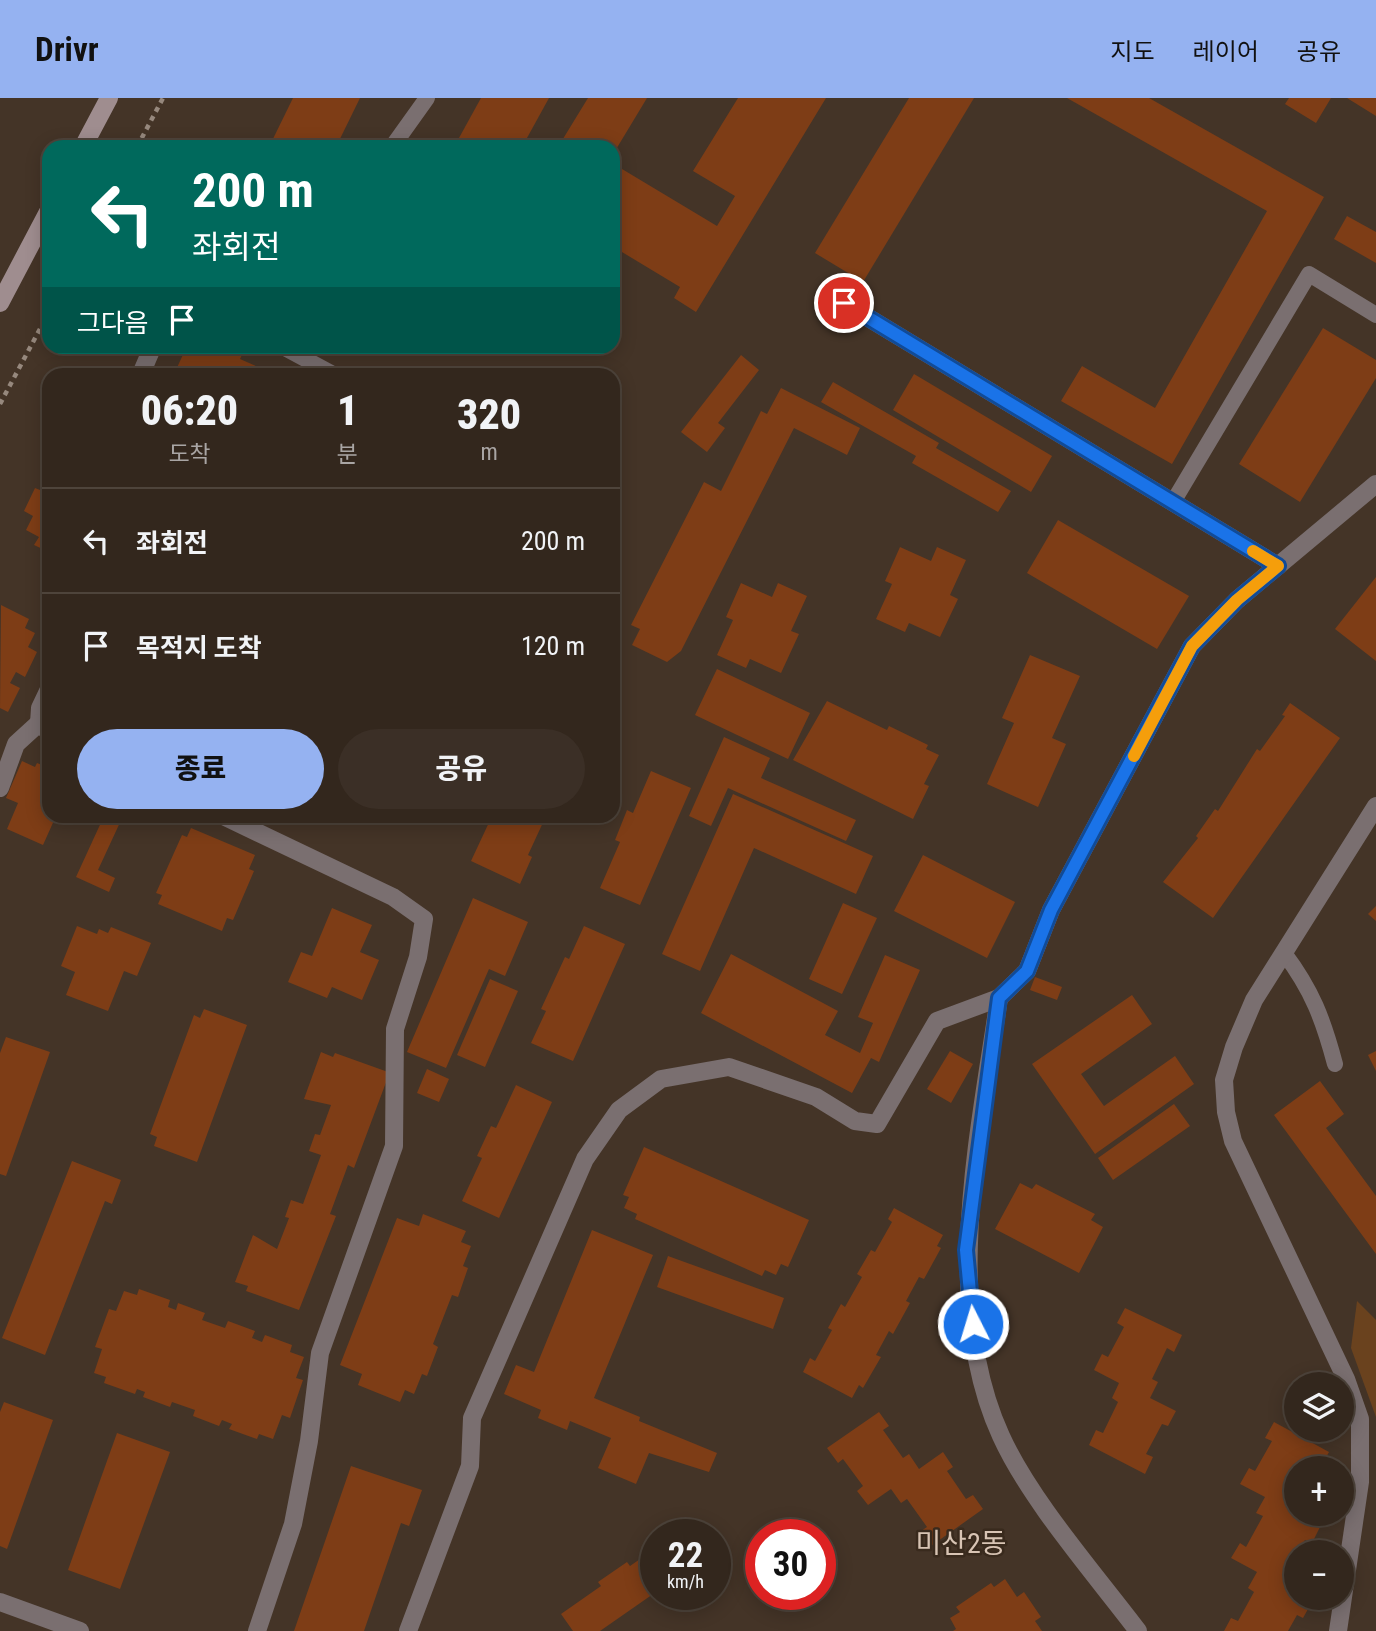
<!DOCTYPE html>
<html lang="ko">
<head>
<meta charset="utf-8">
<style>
  :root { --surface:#33271d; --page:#3b2f26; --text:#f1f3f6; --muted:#a9a5a4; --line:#4e443b; --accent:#95b2f1 }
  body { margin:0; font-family:"Roboto Condensed","Noto Sans KR",sans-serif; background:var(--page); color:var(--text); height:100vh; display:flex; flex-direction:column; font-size:26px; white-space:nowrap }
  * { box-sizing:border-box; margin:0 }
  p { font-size:23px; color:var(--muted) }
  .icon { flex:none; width:38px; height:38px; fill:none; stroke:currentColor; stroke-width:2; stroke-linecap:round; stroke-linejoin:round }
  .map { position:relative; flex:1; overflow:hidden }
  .details { position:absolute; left:42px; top:270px; width:578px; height:455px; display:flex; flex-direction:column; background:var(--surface); border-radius:21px; box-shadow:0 4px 18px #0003,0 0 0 2px var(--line) }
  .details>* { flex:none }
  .top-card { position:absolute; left:42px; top:42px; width:578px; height:214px; border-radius:21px; box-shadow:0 4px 18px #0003,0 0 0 2px var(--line); background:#00695c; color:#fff; overflow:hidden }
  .controls { position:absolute; left:1284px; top:1274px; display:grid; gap:14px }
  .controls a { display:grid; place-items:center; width:70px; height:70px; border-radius:50%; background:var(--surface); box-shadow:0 4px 18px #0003,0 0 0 2px var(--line); font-size:35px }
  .speed { position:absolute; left:640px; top:1421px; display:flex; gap:14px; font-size:35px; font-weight:700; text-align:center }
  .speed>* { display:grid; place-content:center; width:91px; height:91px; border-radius:50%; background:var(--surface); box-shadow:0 4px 18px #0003,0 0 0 2px var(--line); line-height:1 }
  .speed small { font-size:18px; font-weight:400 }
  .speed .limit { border:10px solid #d22; background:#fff; color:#111 }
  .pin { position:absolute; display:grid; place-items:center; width:60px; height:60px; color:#fff; margin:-30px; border:4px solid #fff; border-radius:50%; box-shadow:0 2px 7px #0007 }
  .me { position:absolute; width:77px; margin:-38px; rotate:355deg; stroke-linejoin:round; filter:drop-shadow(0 0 5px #0008) }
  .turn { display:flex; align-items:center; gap:24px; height:147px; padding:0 35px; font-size:32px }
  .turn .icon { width:91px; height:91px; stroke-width:2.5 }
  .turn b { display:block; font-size:49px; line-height:60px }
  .then { display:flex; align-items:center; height:66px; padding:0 35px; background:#0003; gap:14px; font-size:26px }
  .eta { display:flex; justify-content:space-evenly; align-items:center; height:119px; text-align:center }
  .eta b { font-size:42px; font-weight:800; line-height:49px }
  .button { display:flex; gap:14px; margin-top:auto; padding:14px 35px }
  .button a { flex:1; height:80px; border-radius:42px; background:var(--accent); color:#111; font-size:28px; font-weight:800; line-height:80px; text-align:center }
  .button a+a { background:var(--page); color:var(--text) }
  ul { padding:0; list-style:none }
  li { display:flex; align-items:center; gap:21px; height:105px; padding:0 35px; border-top:2px solid var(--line) }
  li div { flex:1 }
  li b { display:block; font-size:26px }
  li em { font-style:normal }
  header { display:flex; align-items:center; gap:42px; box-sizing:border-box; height:98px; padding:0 35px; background:var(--accent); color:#111 }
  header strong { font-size:33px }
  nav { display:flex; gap:38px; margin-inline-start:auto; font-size:24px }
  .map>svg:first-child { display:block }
  .green { fill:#6a421e }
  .building { fill:#7e3d16 }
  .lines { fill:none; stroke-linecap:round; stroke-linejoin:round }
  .path { stroke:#96887d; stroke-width:4.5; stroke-dasharray:5 5; stroke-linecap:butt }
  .lane { stroke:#7a6f70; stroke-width:16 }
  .street { stroke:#7a6f70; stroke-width:18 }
  .secondary { stroke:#9f8d8f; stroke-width:18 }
  .route-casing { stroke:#114b97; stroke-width:18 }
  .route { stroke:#1a73e8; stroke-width:12 }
  .slow { stroke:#f59e0b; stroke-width:12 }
  .labels { text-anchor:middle; stroke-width:5; stroke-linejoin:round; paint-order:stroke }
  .quarter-label { font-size:28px; fill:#d8c4b4; stroke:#392a1d }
</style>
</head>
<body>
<header>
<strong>Drivr</strong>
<nav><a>지도</a><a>레이어</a><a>공유</a></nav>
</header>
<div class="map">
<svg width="1376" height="1533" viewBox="0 0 1376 1533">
  <rect width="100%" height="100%" fill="#443427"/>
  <path class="green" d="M1357 1203 1376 1222V1319L1351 1250Z"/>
  <g class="building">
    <path d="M293 0H360L336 49H269Z"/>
    <path d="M481 0H549L522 49H454Z"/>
    <path d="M588 0H647L612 58V49H558Z"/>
    <path d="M738 0H826L696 214 674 200 680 189 612 148V65L717 128 735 98 693 73Z"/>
    <path d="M909 0H974L863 184 815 155Z"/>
    <path d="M1067 0H1149L1324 99 1172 366 1061 303 1082 268 1155 310 1267 113Z"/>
    <path d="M1289 0H1331L1316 25 1285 6Z"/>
    <path d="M1347 0H1376V18Z"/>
    <path d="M1347 118 1376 134V165L1334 141Z"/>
    <path d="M1323 230 1376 262V280L1300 404 1239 366Z"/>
    <path d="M187 248H246L240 261 274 276H174Z"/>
    <path d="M741 257 759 272 718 325 725 330 707 354 681 334Z"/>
    <path d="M914 276 1052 358 1031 394 893 312Z"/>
    <path d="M833 284 939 345 936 350 1011 393 998 414 912 365 916 358 821 304Z"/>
    <path d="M781 290 860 330 847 357 794 330 681 553 667 564 632 547 640 531 631 527 704 384 721 393 761 313 767 316Z"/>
    <path d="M49 363V383L41 378Z"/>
    <path d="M49 387V454L34 447 39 439 26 432 33 418 24 413 35 390 45 394Z"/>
    <path d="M1058 422 1189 498 1157 551 1027 475Z"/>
    <path d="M900 449 931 463 937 449 966 462 950 497 958 501 940 539 909 525 905 534 876 521 892 486 885 483Z"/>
    <path d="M1376 479V563L1335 531Z"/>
    <path d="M741 485 772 499 778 485 807 498 791 533 799 536 781 575 750 561 746 570 717 557 733 522 726 519Z"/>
    <path d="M1 507 29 521 25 530 35 535 28 549 37 554 25 579 16 574 10 585 20 590 8 614 0 610Z"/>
    <path d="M1030 557 1080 578 1052 640 1066 646 1038 709 987 686 1014 625 1002 620Z"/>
    <path d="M717 571 810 615 788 661 695 617Z"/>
    <path d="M827 603 887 632 889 628 928 647 926 651 939 657 924 686 929 688 913 721 793 662Z"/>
    <path d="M1290 605 1340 640 1213 820 1163 784 1198 740 1196 738 1215 711 1218 713 1257 651 1260 653 1285 618 1282 617Z"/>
    <path d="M724 639 770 660 761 680 856 722 846 743 728 690 711 728 689 718Z"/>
    <path d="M22 663 35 669 37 665 47 669 49 663V718H56L43 747 7 731 18 705 6 700Z"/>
    <path d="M651 673 691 690 640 807 600 790 620 744 615 742 627 712 633 715Z"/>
    <path d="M733 696 873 758 856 796 754 750 700 873 662 856Z"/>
    <path d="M104 718H123L98 772 115 780 109 794 76 779Z"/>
    <path d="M285 718H312L308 727Z"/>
    <path d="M492 718H546L528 757 532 759 520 786 471 763Z"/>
    <path d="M191 730 255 757 249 771 254 773 233 822 227 820 222 833 158 806 162 797 156 795 182 737 187 739Z"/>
    <path d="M923 757 1015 804 987 860 894 813Z"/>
    <path d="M473 800 528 824 505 878 489 871 446 970 407 954Z"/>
    <path d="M843 805 877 820 842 896 809 881Z"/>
    <path d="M1376 808V823L1368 816Z"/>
    <path d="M332 810 372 827 360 854 379 862 362 902 332 889 327 900 288 884 301 854 312 858Z"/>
    <path d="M77 828 97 836 99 831 108 835 111 829 151 845 137 878 124 873 108 913 66 897 75 874 61 868Z"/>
    <path d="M584 828 625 846 573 963 531 945 546 913 541 911 565 859 569 861Z"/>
    <path d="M731 856 838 913 825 937 860 955 873 925 858 919 885 857 920 872 879 964 871 960 852 995 701 915Z"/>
    <path d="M1035 879 1062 889 1057 902 1030 892Z"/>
    <path d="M490 881 518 893 485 969 457 957Z"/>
    <path d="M1132 897 1152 926 1081 976 1104 1008 1175 958 1194 986 1095 1056 1032 966Z"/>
    <path d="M204 911 247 927 197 1064 154 1048 157 1039 150 1036 194 917 200 920Z"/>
    <path d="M6 939 50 954 6 1078 0 1076V955Z"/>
    <path d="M950 953 973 966 951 1005 927 991Z"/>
    <path d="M1376 953V973L1368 957Z"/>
    <path d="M321 954 333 959 335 955 388 974V979L354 1070 348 1067 330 1116 336 1118 299 1212 246 1193 248 1188 235 1184 253 1137 277 1151 289 1120 285 1119 291 1102 303 1106 321 1057 309 1053 315 1036 320 1037 331 1007 304 1001Z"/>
    <path d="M427 971 449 981 439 1004 417 995Z"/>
    <path d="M1320 983 1344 1016 1326 1030 1376 1098V1156L1274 1017Z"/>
    <path d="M516 987 552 1004 499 1120 462 1103 482 1060 477 1058 491 1028 496 1030Z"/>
    <path d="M1174 1006 1190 1028 1113 1082 1098 1060Z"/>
    <path d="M644 1049 809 1122 788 1169 781 1166 776 1177 765 1172 762 1178 635 1121 637 1116 624 1110 629 1099 623 1097Z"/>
    <path d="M72 1063 121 1082 112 1106 105 1103 45 1257 2 1240Z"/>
    <path d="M1020 1085 1032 1091 1036 1086 1095 1116 1091 1122 1103 1129 1079 1175 995 1131Z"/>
    <path d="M894 1110 943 1137 937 1148 941 1150 924 1181 919 1179 906 1203 910 1205 893 1236 889 1233 876 1257 881 1259 863 1290 859 1287 852 1300 803 1274 810 1260 815 1263 832 1232 828 1230 841 1206 845 1209 862 1179 857 1176 871 1152 875 1154 892 1124 888 1121Z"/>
    <path d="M423 1116 466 1133 461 1144 471 1148 463 1168 468 1170 458 1199 452 1197 433 1246 438 1249 427 1278 422 1276 414 1296 405 1292 400 1304 358 1287 362 1276 340 1267 397 1120 419 1128Z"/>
    <path d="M592 1132 653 1157 594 1300 640 1319 639 1323 717 1355 709 1374 649 1355 636 1386 598 1370 611 1340 570 1323 567 1332 538 1320 541 1312 504 1296 516 1267 534 1274Z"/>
    <path d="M668 1158 784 1200 773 1231 657 1189Z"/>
    <path d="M139 1191 170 1202 168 1209 176 1212 178 1205 205 1215 202 1222 225 1230 228 1223 255 1233 252 1240 262 1244 265 1237 292 1247 290 1254 304 1259 296 1280 303 1282 290 1320 282 1317 273 1341 259 1336 257 1341 229 1331 232 1326 222 1322 219 1328 193 1318 195 1312 172 1304 170 1309 143 1299 145 1294 137 1291 135 1296 104 1285 106 1279 94 1275 102 1251 95 1249 109 1211 116 1213 124 1193 137 1197Z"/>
    <path d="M1125 1210 1182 1237 1174 1254 1167 1250 1152 1281 1158 1284 1150 1300 1176 1313 1168 1328 1162 1326 1146 1356 1153 1359 1145 1376 1089 1347 1096 1332 1103 1335 1118 1304 1112 1300 1119 1285 1094 1272 1102 1256 1108 1259 1124 1229 1117 1225Z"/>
    <path d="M4 1304 53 1322 7 1451 0 1448V1314Z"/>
    <path d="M879 1314 889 1328 883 1332 903 1360 909 1356 919 1371 943 1354 953 1369 947 1373 966 1401 973 1397 983 1411 931 1448 921 1433 927 1429 907 1401 901 1405 891 1391 868 1407 857 1393 863 1388 843 1361 838 1365 827 1350Z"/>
    <path d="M1274 1324 1329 1354 1320 1370 1314 1367 1312 1370H1297L1295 1416 1320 1429 1312 1445 1305 1442 1297 1454 1289 1472 1295 1475 1287 1491 1297 1496V1500L1312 1504 1303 1520 1297 1517 1288 1533H1224L1231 1520 1238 1523 1254 1494 1248 1490 1257 1474 1231 1460 1240 1445 1246 1449 1263 1418 1256 1415 1265 1399 1240 1386 1249 1370 1255 1373 1272 1343 1265 1340Z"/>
    <path d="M117 1335 170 1354 120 1491 68 1472Z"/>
    <path d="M351 1368 422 1392 409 1428 401 1425 364 1533H294Z"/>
    <path d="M656 1450V1494L600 1533H573L561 1516 601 1488 598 1484 627 1464 630 1468Z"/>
    <path d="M1005 1481 1017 1499 1024 1494 1041 1519 1035 1523 1042 1533H953L956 1531 950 1520 960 1514 956 1509 991 1485 994 1489Z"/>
  </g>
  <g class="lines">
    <g class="path">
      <path d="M137 49 163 0"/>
      <path d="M0 306 49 214"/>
    </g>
    <g class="lane">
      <path d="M392 49 427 0"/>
      <path d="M281 248 333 276"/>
      <path d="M1173 404 1309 176 1376 217"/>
      <path d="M1284 855C1312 892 1323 921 1335 966"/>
    </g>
    <g class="street">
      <path d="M844 205 1278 468"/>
      <path d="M141 276 153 248"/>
      <path d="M49 591 40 610 39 625 49 634"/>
      <path d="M0 690 16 646 39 625"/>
      <path d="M223 718 393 799 424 821 418 859 395 931 394 1048 320 1255 309 1343 293 1426 257 1533"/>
      <path d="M999 900C979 1037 941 1208 1001 1338 1030 1402 1095 1476 1138 1533"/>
      <path d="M0 1504 80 1533"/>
      <path d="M408 1533 470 1368 472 1320 585 1061 619 1012 661 981 729 969 816 999 855 1023 877 1026 937 923 999 900 1027 873 1051 812 1192 548 1237 502 1376 386"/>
      <path d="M1338 1533 1360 1384V1321L1346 1281 1233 1043 1226 1014 1224 982 1234 949 1254 902 1376 708"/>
    </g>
    <g class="secondary">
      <path d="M83 49 109 0"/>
      <path d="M0 205 49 112"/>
    </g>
  </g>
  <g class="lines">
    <g class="route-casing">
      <path id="route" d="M844 205 1278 468 1237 502 1192 548 1051 812 1027 873 999 900 966 1152 973 1226"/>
    </g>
    <use href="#route" class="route"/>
    <path class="slow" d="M1134 658 1192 548 1237 502 1278 468 1253 453"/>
  </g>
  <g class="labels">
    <g class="quarter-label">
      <text x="961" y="1455">미산2동</text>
    </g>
  </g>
</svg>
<div class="controls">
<a><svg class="icon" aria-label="layers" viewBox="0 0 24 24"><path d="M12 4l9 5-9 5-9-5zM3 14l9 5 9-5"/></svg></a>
<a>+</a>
<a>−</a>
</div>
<div class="speed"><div>22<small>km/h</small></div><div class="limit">30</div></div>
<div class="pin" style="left:844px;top:205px;background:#d93025"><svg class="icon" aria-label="arrive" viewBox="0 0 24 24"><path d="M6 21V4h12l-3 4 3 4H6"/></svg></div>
<svg class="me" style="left:973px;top:1226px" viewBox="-20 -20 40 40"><circle r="17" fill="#1a73e8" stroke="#fff" stroke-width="3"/><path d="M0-11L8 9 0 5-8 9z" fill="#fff"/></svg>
<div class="top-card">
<div class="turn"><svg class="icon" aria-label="left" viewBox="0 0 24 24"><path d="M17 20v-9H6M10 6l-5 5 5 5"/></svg><div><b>200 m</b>좌회전</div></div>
<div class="then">그다음<svg class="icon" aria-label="arrive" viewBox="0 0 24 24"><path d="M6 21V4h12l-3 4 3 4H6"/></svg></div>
</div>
<section class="details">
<div class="eta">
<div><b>06:20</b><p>도착</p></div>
<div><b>1</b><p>분</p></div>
<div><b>320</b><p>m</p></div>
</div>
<ul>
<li><svg class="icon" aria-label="left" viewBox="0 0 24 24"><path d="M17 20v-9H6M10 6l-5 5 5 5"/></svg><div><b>좌회전</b></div><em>200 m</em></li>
<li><svg class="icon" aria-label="arrive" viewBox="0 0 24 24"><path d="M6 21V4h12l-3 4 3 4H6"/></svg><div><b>목적지 도착</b></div><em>120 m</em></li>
</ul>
<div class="button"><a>종료</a><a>공유</a></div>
</section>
</div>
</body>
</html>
